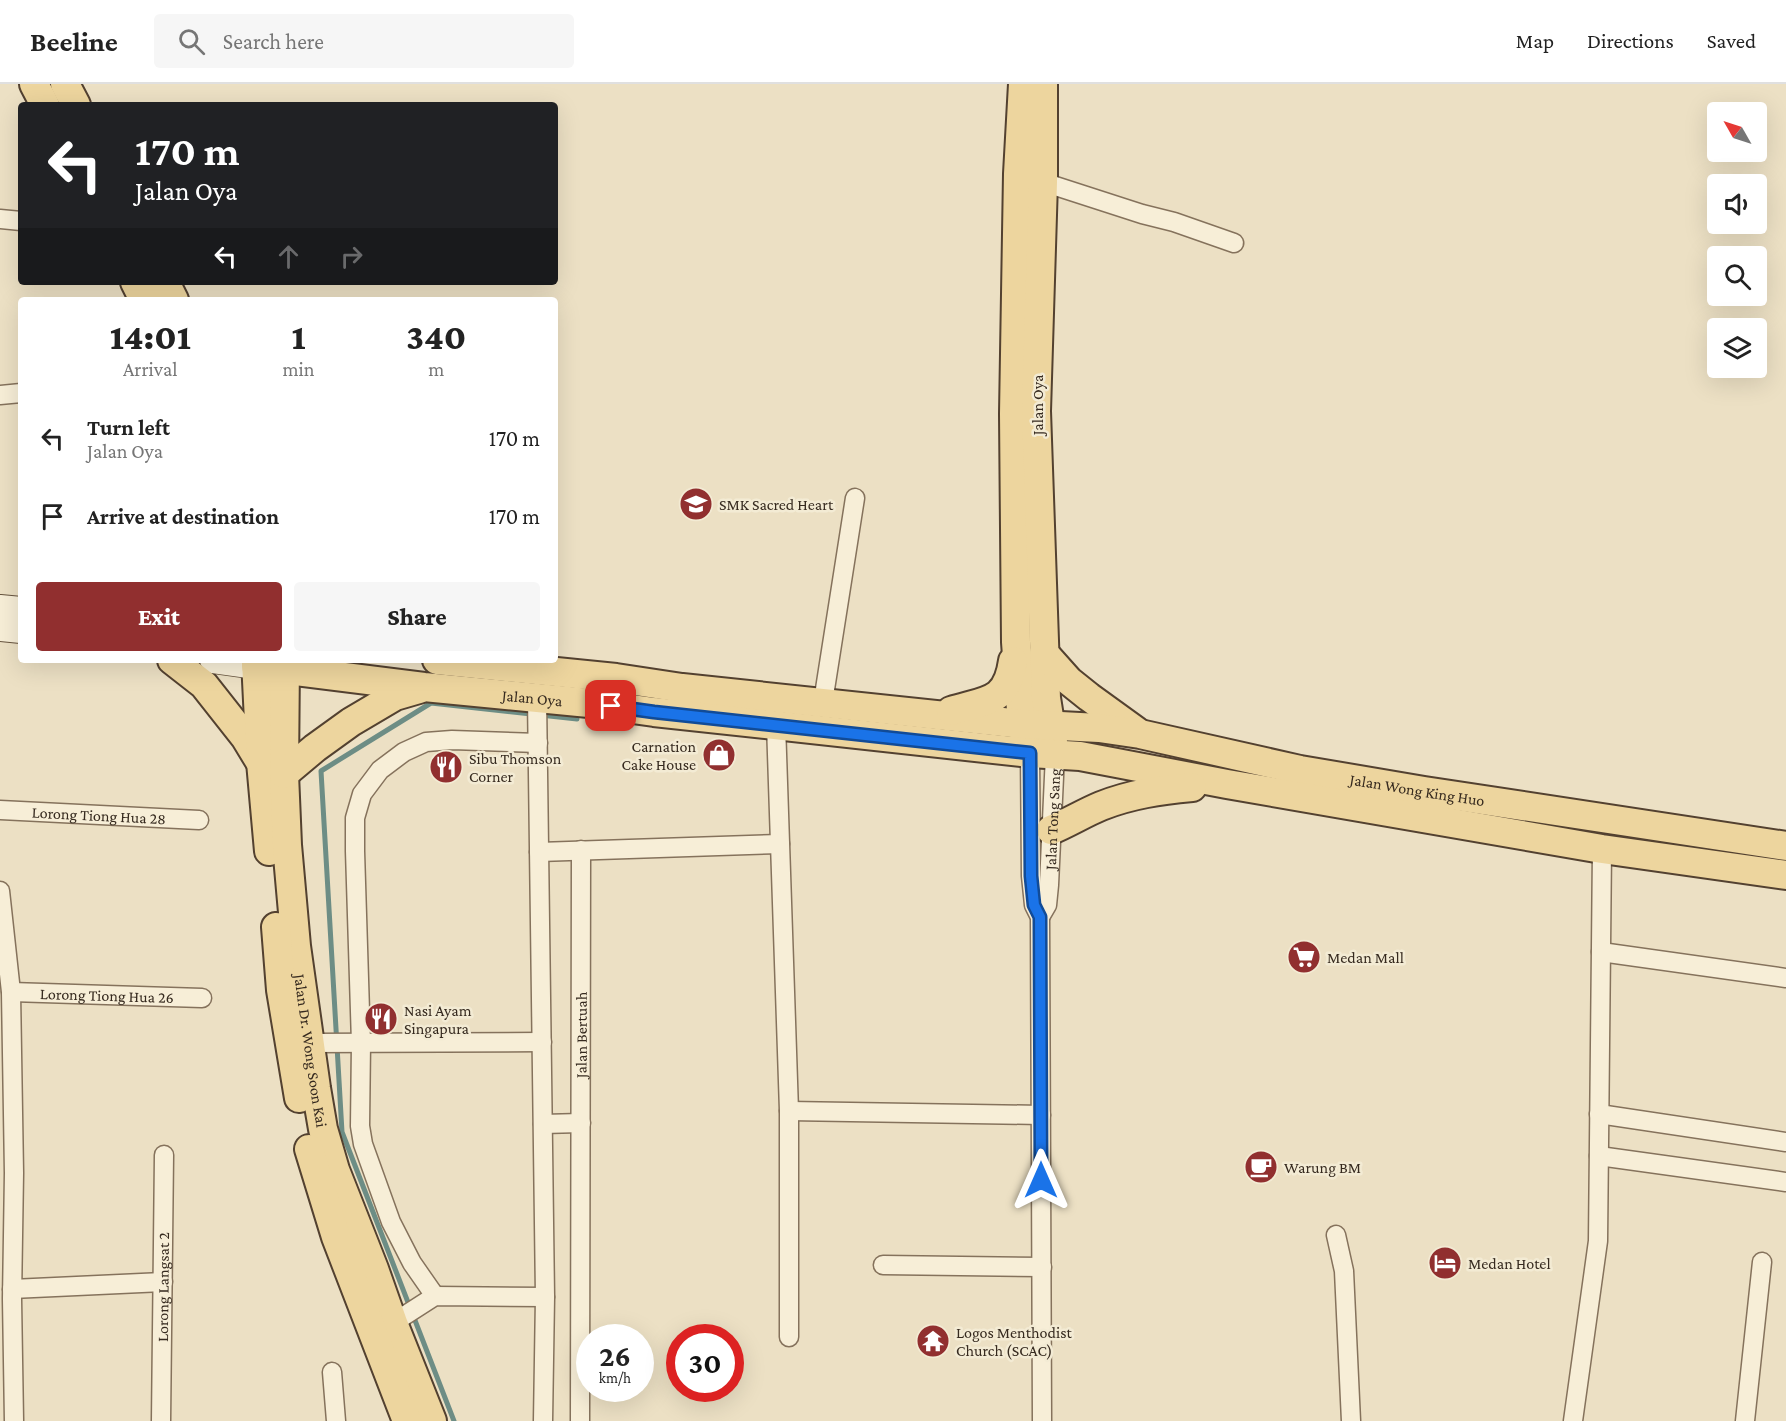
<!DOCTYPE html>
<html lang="en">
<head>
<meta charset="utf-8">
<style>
  :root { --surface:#fff; --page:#f6f6f6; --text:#222; --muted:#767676; --line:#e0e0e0; --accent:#912f2f }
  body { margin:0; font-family:"Crimson Pro",serif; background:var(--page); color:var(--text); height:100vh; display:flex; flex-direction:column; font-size:22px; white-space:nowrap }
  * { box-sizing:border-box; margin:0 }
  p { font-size:20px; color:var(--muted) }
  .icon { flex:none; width:33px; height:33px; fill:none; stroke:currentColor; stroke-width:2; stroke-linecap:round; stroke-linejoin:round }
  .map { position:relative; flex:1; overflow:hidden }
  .sheet { position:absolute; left:18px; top:213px; width:540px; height:366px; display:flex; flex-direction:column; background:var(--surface); border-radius:6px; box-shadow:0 6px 24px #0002 }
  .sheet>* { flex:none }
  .top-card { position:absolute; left:18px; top:18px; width:540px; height:183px; border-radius:6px; box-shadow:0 6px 24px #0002; background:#202124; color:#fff; overflow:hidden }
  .needle { width:39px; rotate:309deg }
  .buttons { position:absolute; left:1707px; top:18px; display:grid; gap:12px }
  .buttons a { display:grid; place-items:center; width:60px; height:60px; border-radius:6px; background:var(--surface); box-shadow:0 6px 24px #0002; font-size:30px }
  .speed { position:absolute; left:576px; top:1240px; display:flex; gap:12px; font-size:30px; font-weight:700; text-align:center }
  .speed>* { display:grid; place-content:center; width:78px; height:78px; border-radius:50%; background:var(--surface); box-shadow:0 6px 24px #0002; line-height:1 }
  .speed small { font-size:15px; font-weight:400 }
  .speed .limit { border:9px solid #d22; background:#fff; color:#111 }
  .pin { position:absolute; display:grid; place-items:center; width:51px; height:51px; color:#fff; margin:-26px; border-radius:12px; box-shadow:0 3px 9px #0006 }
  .me { position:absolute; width:66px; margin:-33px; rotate:0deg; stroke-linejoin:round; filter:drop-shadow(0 0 4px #0008) }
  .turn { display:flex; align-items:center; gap:21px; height:126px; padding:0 18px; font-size:27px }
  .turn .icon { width:78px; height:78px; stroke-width:2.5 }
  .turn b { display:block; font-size:42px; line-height:51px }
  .lanes { display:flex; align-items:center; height:57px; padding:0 18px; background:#0003; justify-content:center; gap:30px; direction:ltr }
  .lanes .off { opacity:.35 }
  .eta { display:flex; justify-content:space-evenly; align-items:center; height:102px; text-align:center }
  .eta b { font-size:36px; font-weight:800; line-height:42px }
  .action { display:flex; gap:12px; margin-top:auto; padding:12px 18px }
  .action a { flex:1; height:69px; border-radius:6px; background:var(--accent); color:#fff; font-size:24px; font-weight:800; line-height:69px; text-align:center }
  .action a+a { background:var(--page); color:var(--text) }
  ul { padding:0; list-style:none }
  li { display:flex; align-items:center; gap:18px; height:78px; padding:0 18px }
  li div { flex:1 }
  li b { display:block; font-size:22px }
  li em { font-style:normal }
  header { display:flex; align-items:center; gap:36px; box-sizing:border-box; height:84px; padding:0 30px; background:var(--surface); border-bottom:2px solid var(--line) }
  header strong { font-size:28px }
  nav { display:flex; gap:33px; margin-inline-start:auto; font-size:21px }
  .search { width:420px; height:54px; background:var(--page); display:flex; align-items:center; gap:15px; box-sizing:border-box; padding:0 21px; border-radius:6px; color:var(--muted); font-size:22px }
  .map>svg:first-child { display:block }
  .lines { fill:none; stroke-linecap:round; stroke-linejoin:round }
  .stream { stroke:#6d8d85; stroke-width:5 }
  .minor-casing { stroke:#85725c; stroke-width:21 }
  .secondary-casing { stroke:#67543f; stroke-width:28 }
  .primary-casing { stroke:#534130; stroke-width:32 }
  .minor { stroke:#f7eed7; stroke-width:18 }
  .secondary { stroke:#f7eed7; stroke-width:26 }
  .primary { stroke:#edd59e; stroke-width:28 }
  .route-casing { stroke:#114b97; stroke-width:15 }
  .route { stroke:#1a73e8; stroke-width:10 }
  .labels { text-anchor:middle; stroke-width:5; stroke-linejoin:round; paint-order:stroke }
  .street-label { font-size:16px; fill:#362a1f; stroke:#f3ebd4 }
  .poi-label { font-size:16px; fill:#362a1f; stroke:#f3ebd4; text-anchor:start }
</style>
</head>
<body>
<header>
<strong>Beeline</strong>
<div class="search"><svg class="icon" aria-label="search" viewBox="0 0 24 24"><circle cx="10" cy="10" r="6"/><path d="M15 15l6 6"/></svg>Search here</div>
<nav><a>Map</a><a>Directions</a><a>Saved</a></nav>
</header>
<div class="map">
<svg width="1786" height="1337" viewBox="0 0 1786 1337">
  <rect width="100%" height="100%" fill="#ece0c4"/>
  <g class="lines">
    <path class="stream" d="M454 1337 342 1048 321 687 431 619 577 635"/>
    <g class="minor-casing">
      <g id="minor">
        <path d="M1043 98 1142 130 1174 138 1234 159"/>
        <path d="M0 135 21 137"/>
        <path d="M0 311 21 309"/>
        <path d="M537 614 545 1213 543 1337"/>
        <path d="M823 618 855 414"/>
        <path d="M776 640 789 1027V1253"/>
        <path d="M1030 669 1031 792 1034 821 1040 833 1042 1337"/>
        <path id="s1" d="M0 726 199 736"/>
        <path d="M539 768 780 760"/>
        <path d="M0 807 11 908 14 1089 12 1215 14 1337"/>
        <path id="s2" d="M1040 833 1047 821 1049 801 1055 671"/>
        <path d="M1601 868 1786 894"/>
        <path id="s3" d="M11 908 202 914"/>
        <path d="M310 959 542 958"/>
        <path d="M789 1027 1041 1031"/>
        <path d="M1599 1030 1786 1058"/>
        <path d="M543 1040 581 1039"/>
        <path d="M1599 1072 1786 1098"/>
        <path d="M1336 1151 1344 1187 1351 1337"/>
        <path d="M883 1181 1042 1183"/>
        <path d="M12 1205 163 1198"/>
        <path d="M435 1212 412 1179 391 1138 363 1060 360 1042 361 959 355 767V734L362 710 380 686 404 668 426 658 452 656 538 659"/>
        <path d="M393 1239 435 1212 545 1213"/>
        <path d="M332 1288 336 1337"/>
        <path id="s4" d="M161 1337 164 1071"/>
        <path id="s5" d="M580 1337 581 766"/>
        <path d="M1573 1337 1598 1157 1602 765"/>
        <path d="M1745 1337 1762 1178"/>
      </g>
    </g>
    <g class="secondary-casing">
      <g id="secondary">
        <path d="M0 524 21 526"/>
        <path d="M0 544 21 546"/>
        <path d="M213 576 256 582"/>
      </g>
    </g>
    <g class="primary-casing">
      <g id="primary">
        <path d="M34 0 45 21"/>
        <path d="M65 0 76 21"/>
        <path d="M1023 0 1018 90 1014 330 1016 558 1022 640 1027 658"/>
        <path d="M1043 0V98L1036 327 1046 614 1053 658"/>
        <path d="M135 198 144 216"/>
        <path d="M165 198 174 216"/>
        <path d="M1044 569 1069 597 1089 613 1136 647"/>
        <path d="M172 576 204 601 245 653 259 676"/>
        <path d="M256 576 261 678 269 767"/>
        <path id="s6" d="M285 576 284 690 287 761 296 862 316 1004 323 1045 335 1086 374 1185 393 1239 432 1337"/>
        <path id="s7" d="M437 576 616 594 682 604 1022 640 1099 644 1140 650 1300 686 1424 707 1786 762"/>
        <path id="s8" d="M256 582 424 603 589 619 654 628 1030 669 1080 672 1227 700 1602 765 1786 791"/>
        <path d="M951 627C987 616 1007 619 1013 577"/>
        <path d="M284 690 315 664 351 638 395 612 419 605"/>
        <path d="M1051 746C1068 739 1084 729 1101 722 1131 710 1161 706 1192 703"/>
        <path d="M276 843 281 906 299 1014"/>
        <path d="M309 1065 336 1153 407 1337"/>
      </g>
    </g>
    <use href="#minor" class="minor"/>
    <use href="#secondary" class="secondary"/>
    <use href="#primary" class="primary"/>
  </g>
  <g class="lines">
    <g class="route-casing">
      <path id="route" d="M611 622 654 628 1030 669 1031 792 1034 821 1040 833 1041 1096"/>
    </g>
    <use href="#route" class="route"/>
  </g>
  <defs>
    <g id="school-disc" transform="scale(1.725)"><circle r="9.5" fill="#912f2f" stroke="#f3ebd4"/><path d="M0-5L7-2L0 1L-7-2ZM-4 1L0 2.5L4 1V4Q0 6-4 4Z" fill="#fff"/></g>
    <g id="shop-disc" transform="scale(1.725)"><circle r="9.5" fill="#912f2f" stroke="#f3ebd4"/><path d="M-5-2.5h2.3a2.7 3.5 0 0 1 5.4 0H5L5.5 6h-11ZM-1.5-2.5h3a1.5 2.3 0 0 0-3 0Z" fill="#fff"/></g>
    <g id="restaurant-disc" transform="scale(1.725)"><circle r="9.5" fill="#912f2f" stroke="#f3ebd4"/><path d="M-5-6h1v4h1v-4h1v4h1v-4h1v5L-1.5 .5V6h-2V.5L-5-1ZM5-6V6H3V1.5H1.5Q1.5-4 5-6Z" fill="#fff"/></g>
    <g id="supermarket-disc" transform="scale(1.725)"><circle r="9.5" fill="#912f2f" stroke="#f3ebd4"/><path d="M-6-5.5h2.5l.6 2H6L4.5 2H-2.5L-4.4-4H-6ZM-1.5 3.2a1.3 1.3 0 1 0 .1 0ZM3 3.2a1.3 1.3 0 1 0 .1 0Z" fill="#fff"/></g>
    <g id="cafe-disc" transform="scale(1.725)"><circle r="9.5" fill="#912f2f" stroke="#f3ebd4"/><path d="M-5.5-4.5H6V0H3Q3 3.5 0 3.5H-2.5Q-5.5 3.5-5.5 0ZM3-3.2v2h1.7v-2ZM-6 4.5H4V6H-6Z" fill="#fff"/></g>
    <g id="hotel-disc" transform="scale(1.725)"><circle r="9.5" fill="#912f2f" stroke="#f3ebd4"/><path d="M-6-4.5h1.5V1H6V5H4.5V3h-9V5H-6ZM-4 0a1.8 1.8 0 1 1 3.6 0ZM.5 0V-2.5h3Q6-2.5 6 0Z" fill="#fff"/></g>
    <g id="temple-disc" transform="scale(1.725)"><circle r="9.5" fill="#912f2f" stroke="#f3ebd4"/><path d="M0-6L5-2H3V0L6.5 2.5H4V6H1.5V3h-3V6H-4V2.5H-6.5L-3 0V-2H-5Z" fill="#fff"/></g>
  </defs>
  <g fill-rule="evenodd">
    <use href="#school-disc" x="696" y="420"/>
    <use href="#shop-disc" x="719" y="671"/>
    <use href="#restaurant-disc" x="446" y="683"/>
    <use href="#supermarket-disc" x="1304" y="873"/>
    <use href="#restaurant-disc" x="381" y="935"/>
    <use href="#cafe-disc" x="1261" y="1083"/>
    <use href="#hotel-disc" x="1445" y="1179"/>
    <use href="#temple-disc" x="933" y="1257"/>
  </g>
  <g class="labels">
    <g class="street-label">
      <text transform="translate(1037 321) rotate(-90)" y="6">Jalan Oya</text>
      <text dy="6" stroke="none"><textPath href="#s8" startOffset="278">Jalan Oya</textPath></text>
      <text dy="6" stroke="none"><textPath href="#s7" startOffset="990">Jalan Wong King Huo</textPath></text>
      <text dy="6" stroke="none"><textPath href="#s1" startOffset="99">Lorong Tiong Hua 28</textPath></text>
      <text dy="6" stroke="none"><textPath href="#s2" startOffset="100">Jalan Tong Sang</textPath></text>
      <text dy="6" stroke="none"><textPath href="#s3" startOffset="96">Lorong Tiong Hua 26</textPath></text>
      <text dy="6" stroke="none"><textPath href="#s5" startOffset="386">Jalan Bertuah</textPath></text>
      <text dy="6" stroke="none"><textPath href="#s6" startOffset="392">Jalan Dr. Wong Soon Kai</textPath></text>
      <text dy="6" stroke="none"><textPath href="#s4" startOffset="134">Lorong Langsat 2</textPath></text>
    </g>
    <g class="poi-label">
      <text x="719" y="426">SMK Sacred Heart</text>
      <text x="696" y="668" text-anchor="end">Carnation<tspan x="696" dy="18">Cake House</tspan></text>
      <text x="469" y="680">Sibu Thomson<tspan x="469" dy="18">Corner</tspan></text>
      <text x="1327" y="879">Medan Mall</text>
      <text x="404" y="932">Nasi Ayam<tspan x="404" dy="18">Singapura</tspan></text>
      <text x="1284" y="1089">Warung BM</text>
      <text x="1468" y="1185">Medan Hotel</text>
      <text x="956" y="1254">Logos Menthodist<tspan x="956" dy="18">Church (SCAC)</tspan></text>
    </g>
  </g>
</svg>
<div class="buttons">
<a><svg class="needle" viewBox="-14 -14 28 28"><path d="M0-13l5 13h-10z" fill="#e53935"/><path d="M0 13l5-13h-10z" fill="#767676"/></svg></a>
<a><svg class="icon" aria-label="sound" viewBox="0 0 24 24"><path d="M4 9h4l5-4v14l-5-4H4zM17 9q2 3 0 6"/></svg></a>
<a><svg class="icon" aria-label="search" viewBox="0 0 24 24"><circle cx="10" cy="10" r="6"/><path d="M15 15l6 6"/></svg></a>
<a><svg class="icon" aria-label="layers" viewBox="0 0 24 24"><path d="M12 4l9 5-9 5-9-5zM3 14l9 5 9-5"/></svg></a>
</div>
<div class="speed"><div>26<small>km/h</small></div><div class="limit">30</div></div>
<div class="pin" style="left:611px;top:622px;background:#d93025"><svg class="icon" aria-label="arrive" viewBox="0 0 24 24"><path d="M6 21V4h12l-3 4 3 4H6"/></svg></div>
<svg class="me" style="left:1041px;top:1096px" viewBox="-20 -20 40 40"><path d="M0-17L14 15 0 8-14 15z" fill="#1a73e8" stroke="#fff" stroke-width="4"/></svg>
<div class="top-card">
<div class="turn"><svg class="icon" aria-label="left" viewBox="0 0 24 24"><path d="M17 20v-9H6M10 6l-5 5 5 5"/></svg><div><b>170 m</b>Jalan Oya</div></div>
<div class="lanes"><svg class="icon" aria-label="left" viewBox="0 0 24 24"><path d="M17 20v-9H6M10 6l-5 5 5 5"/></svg><svg class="icon off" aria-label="ahead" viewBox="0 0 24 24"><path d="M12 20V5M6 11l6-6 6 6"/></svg><svg class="icon off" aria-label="right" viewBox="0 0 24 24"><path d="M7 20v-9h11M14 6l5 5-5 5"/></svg></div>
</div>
<section class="sheet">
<div class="eta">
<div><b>14:01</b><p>Arrival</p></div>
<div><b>1</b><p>min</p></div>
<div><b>340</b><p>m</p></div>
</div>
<ul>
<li><svg class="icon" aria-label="left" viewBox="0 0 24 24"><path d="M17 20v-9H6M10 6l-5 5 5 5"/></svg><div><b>Turn left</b><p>Jalan Oya</p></div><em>170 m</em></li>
<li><svg class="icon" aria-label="arrive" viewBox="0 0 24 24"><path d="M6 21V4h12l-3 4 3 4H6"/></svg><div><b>Arrive at destination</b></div><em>170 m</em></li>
</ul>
<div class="action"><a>Exit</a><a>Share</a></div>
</section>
</div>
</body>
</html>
